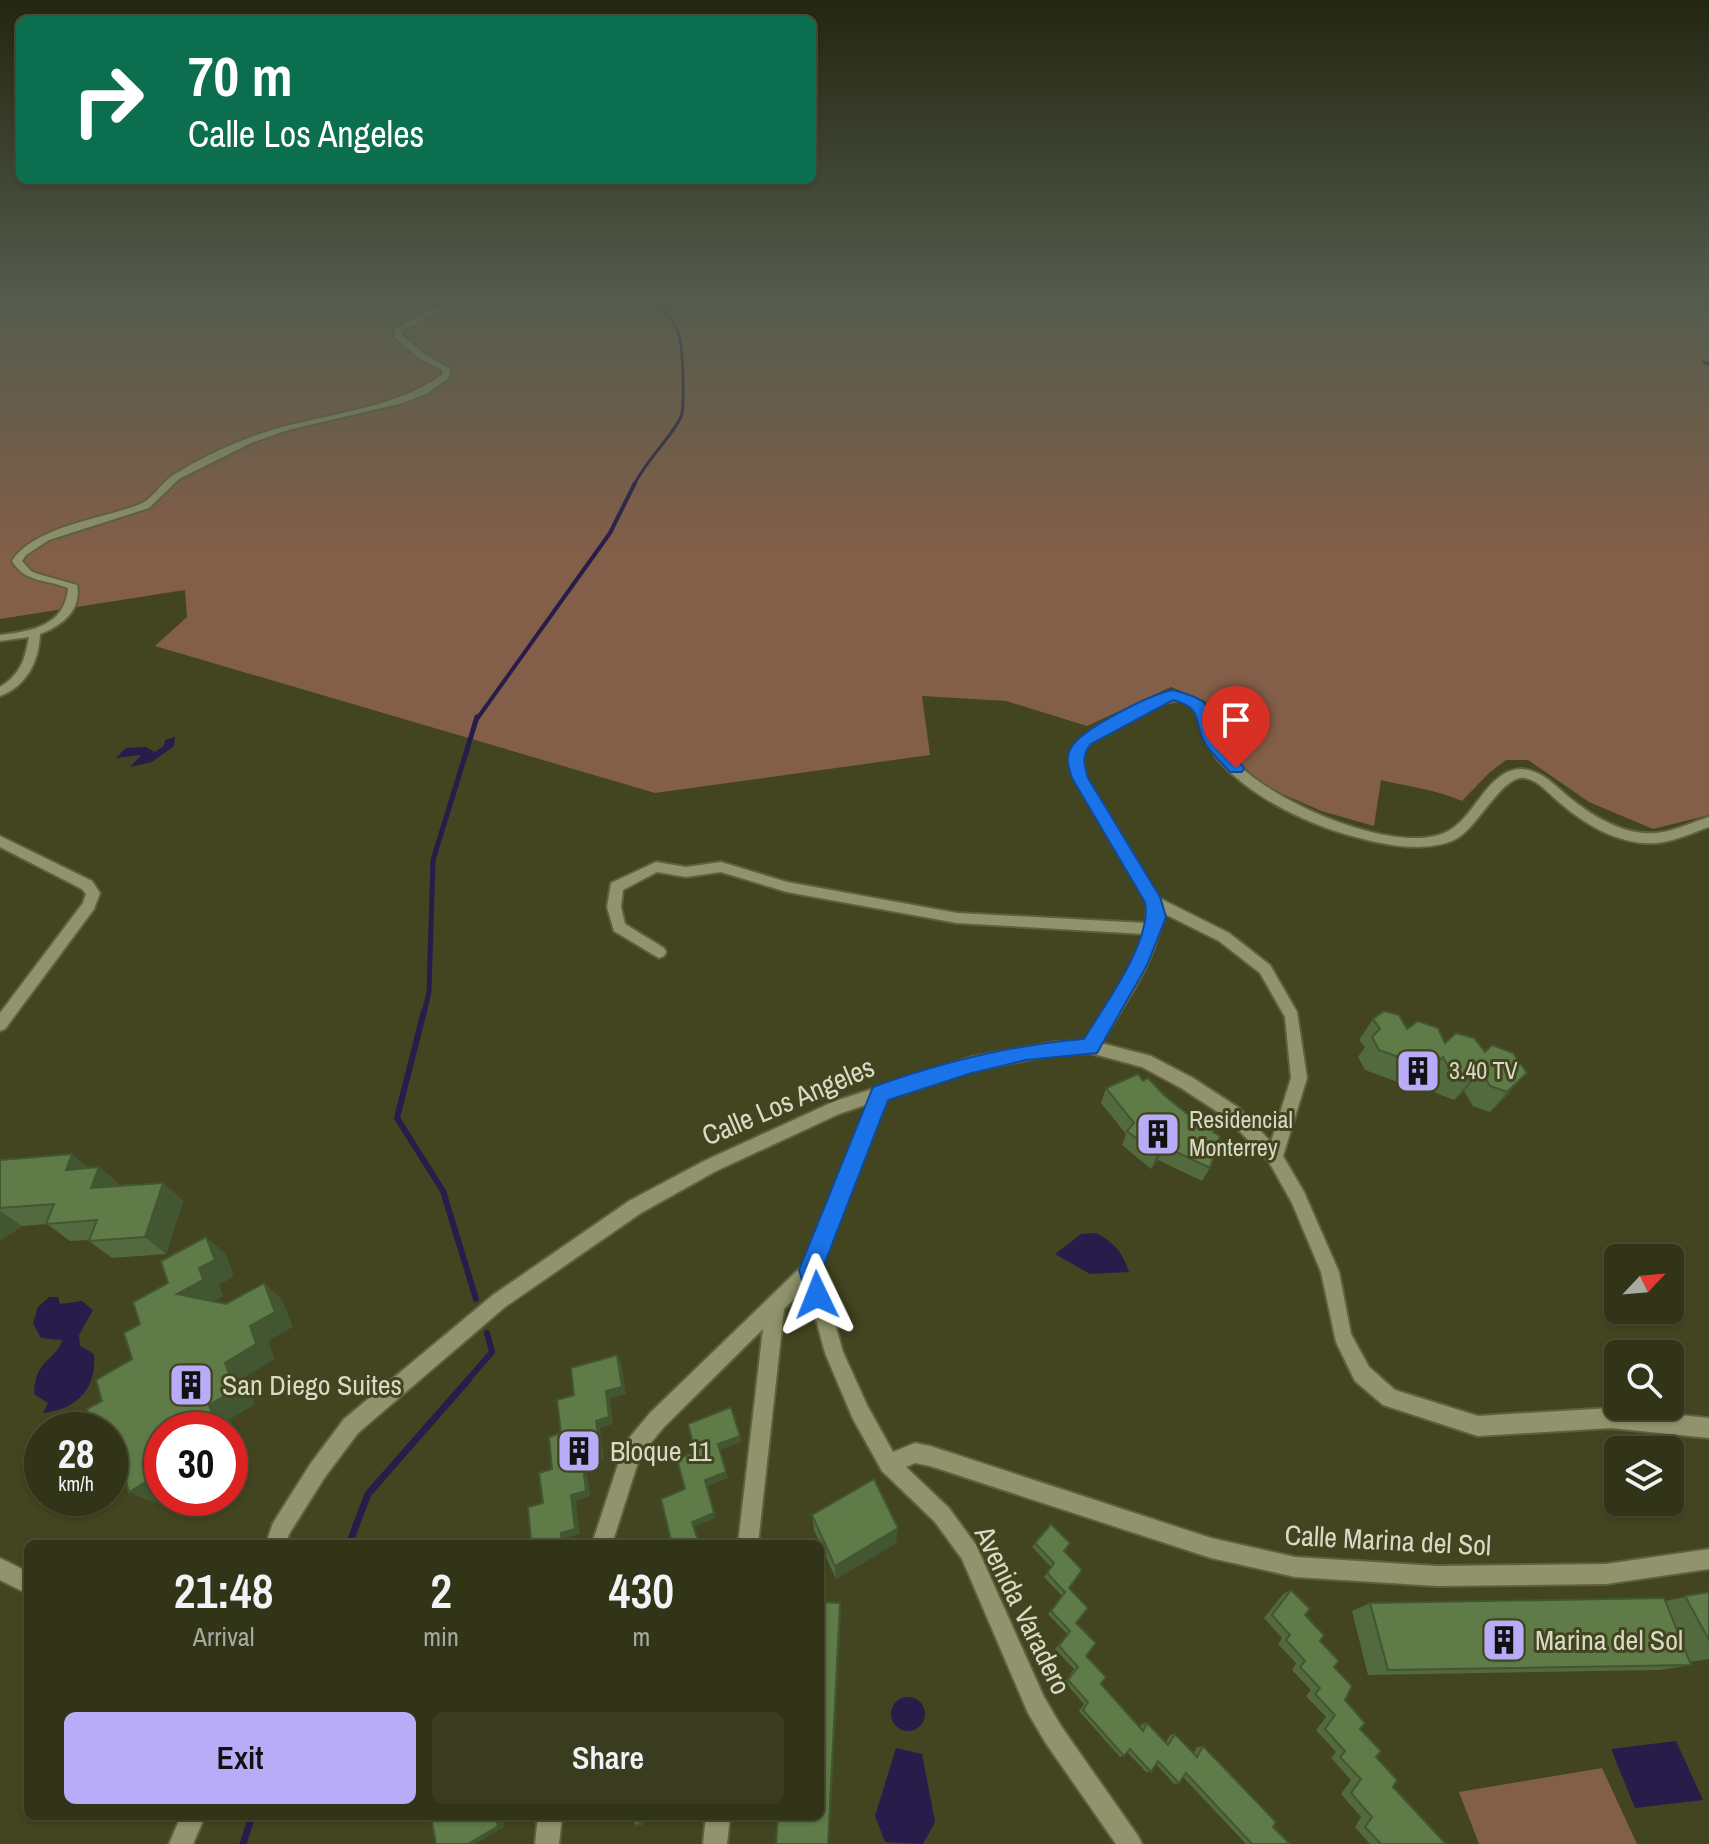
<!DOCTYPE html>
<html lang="en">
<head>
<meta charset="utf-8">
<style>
  :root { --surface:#323417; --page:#3a3c20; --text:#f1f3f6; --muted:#a8aaa1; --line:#4d4f36; --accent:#b8abf7 }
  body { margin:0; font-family:"Archivo Narrow",sans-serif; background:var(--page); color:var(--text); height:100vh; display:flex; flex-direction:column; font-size:30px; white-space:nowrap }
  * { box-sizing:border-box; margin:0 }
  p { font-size:26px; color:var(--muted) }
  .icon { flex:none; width:44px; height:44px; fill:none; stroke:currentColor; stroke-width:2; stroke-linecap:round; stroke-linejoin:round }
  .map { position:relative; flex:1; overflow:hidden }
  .panel { position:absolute; left:24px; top:1540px; width:800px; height:280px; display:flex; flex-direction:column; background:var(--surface); border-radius:12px; box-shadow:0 2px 6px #0004,0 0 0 2px var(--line) }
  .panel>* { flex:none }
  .guide { position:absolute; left:16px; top:16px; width:800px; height:168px; border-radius:12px; box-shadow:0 2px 6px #0004,0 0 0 2px var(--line); background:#0b6e4f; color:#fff; overflow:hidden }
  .needle { width:52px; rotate:64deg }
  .fabs { position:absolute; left:1604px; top:1244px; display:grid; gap:16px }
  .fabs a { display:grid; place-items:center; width:80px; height:80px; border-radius:12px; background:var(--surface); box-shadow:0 2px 6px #0004,0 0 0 2px var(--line); font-size:40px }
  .speed { position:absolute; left:24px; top:1412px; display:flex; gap:16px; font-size:40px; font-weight:700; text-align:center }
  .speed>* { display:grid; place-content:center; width:104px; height:104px; border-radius:50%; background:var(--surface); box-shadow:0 2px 6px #0004,0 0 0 2px var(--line); line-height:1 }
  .speed small { font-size:20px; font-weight:400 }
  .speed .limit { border:12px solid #d22; background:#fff; color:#111 }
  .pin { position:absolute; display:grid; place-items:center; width:68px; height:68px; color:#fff; margin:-82px -34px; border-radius:50% 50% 50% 0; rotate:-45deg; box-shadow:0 0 8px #0007 }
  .pin .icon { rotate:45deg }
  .me { position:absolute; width:88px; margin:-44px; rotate:358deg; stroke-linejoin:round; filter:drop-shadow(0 0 6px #0008) }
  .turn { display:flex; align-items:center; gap:28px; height:168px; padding:0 40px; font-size:36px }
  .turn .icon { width:104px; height:104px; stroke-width:2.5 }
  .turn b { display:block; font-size:56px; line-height:68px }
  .eta { display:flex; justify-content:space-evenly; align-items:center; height:136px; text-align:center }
  .eta b { font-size:48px; font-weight:600; line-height:56px }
  .button { display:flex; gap:16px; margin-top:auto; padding:16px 40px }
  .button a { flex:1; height:92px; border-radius:12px; background:var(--accent); color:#111; font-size:32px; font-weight:600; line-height:92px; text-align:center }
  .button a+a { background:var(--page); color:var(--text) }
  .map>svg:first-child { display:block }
  .green { fill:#835e48 }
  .water { fill:#281c4a }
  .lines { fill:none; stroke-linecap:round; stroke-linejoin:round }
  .stream-far4 { stroke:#281c4a; stroke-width:3 }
  .stream-far3 { stroke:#281c4a; stroke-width:4 }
  .stream-far2 { stroke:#281c4a; stroke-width:5 }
  .stream-far1 { stroke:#281c4a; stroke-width:6 }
  .stream { stroke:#281c4a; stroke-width:7 }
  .minor-casing { stroke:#5e603e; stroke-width:4 }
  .minor { fill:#90936b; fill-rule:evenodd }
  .wall { fill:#526a3d }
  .shaded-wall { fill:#425632 }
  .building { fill:#5f7b47; stroke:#425632; stroke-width:2 }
  .route { fill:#1a73e8; stroke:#114b97; stroke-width:2 }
  .labels { text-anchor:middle; stroke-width:6; stroke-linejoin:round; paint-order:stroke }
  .poi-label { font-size:24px; fill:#d8dac5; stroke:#42451f; text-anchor:start }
  .near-street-label { font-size:28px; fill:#d8dac5; stroke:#42451f }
  .near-poi-label { font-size:28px; fill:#d8dac5; stroke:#42451f; text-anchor:start }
</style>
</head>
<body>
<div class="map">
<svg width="1709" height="1844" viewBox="0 0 1709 1844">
  <rect width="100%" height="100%" fill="#42451f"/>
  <g class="green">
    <path d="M0 297H1709V815L1653 829 1589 802 1528 760H1506L1489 773 1462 801C1435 789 1409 787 1381 780L1374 826 1321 811 1269 788 1241 765 1221 738V721L1205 701 1171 687 1087 726 1006 701 922 696 930 755 655 793 155 646 187 617 185 590 0 619Z"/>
    <path d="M1602 1768 1637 1844H1479L1459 1792Z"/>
  </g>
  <g class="water">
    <path d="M175 737 174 746 152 762 130 767 141 755 116 758 126 748 146 747 155 752 164 746 165 740Z"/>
    <path d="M1096 1233C1115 1243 1122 1252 1129 1272L1090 1274 1055 1254 1081 1234Z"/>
    <path d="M49 1297H58L60 1304 82 1301 93 1310 79 1335 80 1346 94 1354C97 1388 78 1409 43 1413L48 1403 34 1394C35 1357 56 1362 62 1340L41 1338 33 1323 38 1307Z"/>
    <circle cx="908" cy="1714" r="17"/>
    <path d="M1676 1741 1703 1800 1635 1808 1611 1749Z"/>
    <path d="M896 1748 922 1754 935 1822 923 1844 885 1842 875 1816Z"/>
  </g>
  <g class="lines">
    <g class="stream-far4">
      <path d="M1704 362 1709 364"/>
      <path d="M634 485C647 459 670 439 681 417 685 407 683 346 679 335 675 320 665 316 659 297"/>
    </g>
    <path class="stream-far3" d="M477 719 610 533 635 483"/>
    <path class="stream-far2" d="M424 1013 429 992 433 860 477 717"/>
    <g class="stream-far1">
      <path d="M424 1011 397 1118 443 1191 476 1299"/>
      <path d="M466 1382 492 1352 487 1333"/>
    </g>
    <g class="stream">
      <path d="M349 1544 368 1494 468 1380"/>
      <path d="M243 1844 252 1816"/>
    </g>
    <g class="minor-casing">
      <g id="minor">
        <path d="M480 297H492L432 315 402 331V335L426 355 450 369 449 378 426 394 403 403 288 430 251 443 179 479 149 508 49 540 26 555 22 561 31 571 38 574 77 585C82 610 62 626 40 634 39 661 27 686 0 696V687C21 674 25 659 29 637L0 641V635C32 631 65 626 68 588 46 579 25 583 12 561 33 527 101 519 138 505 153 500 161 482 175 474 196 461 222 448 246 439 310 413 384 415 442 375V370L420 359 395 338 394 330 426 311Z"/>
        <path d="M1172 692C1219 696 1204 729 1228 755 1249 777 1276 794 1303 807 1337 824 1414 852 1450 830 1476 815 1488 769 1522 769 1539 770 1552 782 1564 793 1590 815 1626 839 1663 832 1679 829 1693 822 1709 817V827C1692 833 1675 841 1657 843 1621 846 1585 825 1559 802 1549 794 1538 780 1525 778 1502 774 1477 830 1454 840 1429 851 1398 847 1371 841 1317 829 1256 802 1218 760 1205 744 1204 706 1181 701 1164 697 1094 734 1086 749 1081 758 1084 768 1086 778L1159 898 1229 933 1270 965 1297 1012 1307 1078 1283 1156 1304 1192 1339 1272 1351 1334 1369 1367 1395 1390 1478 1416 1611 1408 1709 1418V1438L1611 1428 1478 1436 1383 1405 1355 1381 1336 1342 1321 1272 1292 1203 1269 1162 1227 1118 1181 1088 1142 1067 1090 1053 1056 1054 972 1071 886 1099 820 1270 843 1352 867 1405 893 1452 915 1443 930 1446 1211 1538 1295 1557 1437 1566 1606 1564 1709 1549V1569L1606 1584 1437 1586 1295 1577 1211 1558 930 1466 915 1463 906 1467 949 1508 976 1545 1044 1697 1061 1726 1138 1836 1142 1844H1116L1045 1742 1028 1713 962 1559 935 1522 882 1471 853 1419 825 1353 807 1286 784 1309 758 1544H738L763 1329 664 1427 640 1456 612 1544H592L625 1443 650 1413 804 1264 868 1104 839 1114 716 1171 641 1213 505 1307 358 1433 325 1477 289 1534 286 1544H266L273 1523 311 1463 344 1419 493 1295 629 1201 704 1161 835 1101 972 1057 1056 1042 1086 1041 1127 973 1144 934 957 923 787 892 721 872 686 877 657 872 623 890 621 907 625 924 664 948 666 952 664 956 659 958 614 931 607 907 611 883 656 862 686 867 721 862 787 882 957 913 1146 923 1147 902 1074 778C1072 770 1069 761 1072 753 1079 730 1148 697 1172 692ZM1161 912 1219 941 1260 973 1285 1017 1291 1078 1271 1142 1239 1108 1193 1078 1151 1056 1101 1043C1122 1007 1162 954 1161 912Z"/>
        <path d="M0 836 92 881 100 893 94 909 5 1029 0 1031V1013L83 903 86 894 82 889 0 847Z"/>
        <path d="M0 1558 28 1572V1594L0 1580Z"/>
        <path d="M181 1816H205L193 1844H169Z"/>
        <path d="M538 1816H562L559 1844H535Z"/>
        <path d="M706 1816H730L727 1844H703Z"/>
      </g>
    </g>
    <use href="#minor" class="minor"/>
  </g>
  <g class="wall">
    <path d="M1373 1019 1407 1029 1445 1043 1509 1093 1490 1112 1473 1106 1464 1091 1454 1100 1436 1093 1427 1077 1414 1088 1365 1070 1358 1057 1365 1047 1359 1040Z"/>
    <path d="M1143 1081 1213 1132 1210 1168 1202 1181 1158 1160 1151 1169 1122 1145 1126 1134 1101 1103 1106 1088Z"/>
    <path d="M0 1160 89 1168 99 1167 120 1185 163 1183 183 1201 166 1254 112 1258 89 1241 90 1240 70 1241 47 1224 22 1226 0 1241Z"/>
    <path d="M812 1515 896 1543 836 1579 814 1530Z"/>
    <path d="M1051 1524 1064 1551 1069 1588 1076 1623 1086 1656 1101 1684 1140 1728 1142 1724 1147 1723 1166 1742 1170 1735 1175 1734 1194 1753 1197 1747 1203 1746 1290 1844H1246L1183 1777 1179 1783 1174 1784 1156 1764 1151 1772H1146L1127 1752 1124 1756 1120 1757 1079 1711 1084 1704 1065 1682 1074 1669 1055 1649 1067 1634 1048 1614 1062 1596 1044 1577 1051 1567 1032 1547Z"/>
    <path d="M1291 1590 1334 1667 1345 1700 1393 1787 1446 1844H1370L1355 1827 1361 1817 1341 1794 1351 1780 1331 1758 1336 1752 1316 1730 1326 1717 1306 1696 1311 1690 1292 1670 1296 1663 1278 1644 1282 1638 1264 1618 1283 1594Z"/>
    <path d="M1709 1592V1659L1690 1662 1691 1665 1660 1670 1368 1675 1352 1611 1370 1603 1665 1601Z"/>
  </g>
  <g class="shaded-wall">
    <path d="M1443 1057 1427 1077 1414 1088 1429 1068Z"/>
    <path d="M1481 1071 1464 1091 1454 1100 1471 1080Z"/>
    <path d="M1527 1073 1509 1093 1490 1112 1507 1092Z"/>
    <path d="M1164 1146 1158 1160 1151 1169 1157 1155Z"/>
    <path d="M72 1154 94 1173 66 1170Z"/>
    <path d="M99 1167 120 1185 91 1188Z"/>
    <path d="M163 1183 183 1201 166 1254 145 1237Z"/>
    <path d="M0 1211 22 1226 0 1241Z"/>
    <path d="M206 1237 226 1254 234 1276 219 1285 223 1296 197 1310 177 1294 199 1268Z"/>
    <path d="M264 1283 282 1299 293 1327 268 1341 275 1359 245 1377 255 1404 230 1419 235 1433 230 1436V1430H198L209 1405 225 1363 250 1326Z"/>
    <path d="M617 1355 621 1362 626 1394 610 1398 613 1424 600 1428 604 1459 586 1465 590 1496 576 1501 580 1534 566 1538 567 1544H562L561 1533 571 1495 582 1459 596 1421Z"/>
    <path d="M740 1436 742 1442 720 1450 728 1478 708 1486 716 1518 694 1527 700 1544H699L692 1522 718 1444Z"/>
    <path d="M119 1454 127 1476 110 1469V1460Z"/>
    <path d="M162 1472V1498L154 1503 129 1492Z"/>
    <path d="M898 1528 896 1543 836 1579 835 1566Z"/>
    <path d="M840 1603 841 1615 829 1844H828Z"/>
    <path d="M496 1816H503L505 1826 475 1844H468Z"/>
    <path d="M654 1816H657L640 1826H635Z"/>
  </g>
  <g class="building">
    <path d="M1384 1011 1399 1015 1407 1029 1418 1021 1438 1028 1445 1043 1456 1033 1474 1038 1485 1052 1492 1045 1513 1053 1527 1073 1507 1092 1490 1086 1481 1071 1471 1080 1452 1073 1443 1057 1429 1068 1379 1050 1372 1037 1380 1029 1373 1019Z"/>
    <path d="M1138 1074 1143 1081 1148 1078 1164 1095 1191 1117 1215 1128 1213 1132 1220 1136 1210 1168 1164 1146 1157 1155 1127 1131 1134 1123 1106 1088Z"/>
    <path d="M72 1154 66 1170 99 1167 91 1188 163 1183 145 1237 89 1241 97 1220 46 1224 54 1204 0 1208V1160Z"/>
    <path d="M206 1237 215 1260 199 1268 203 1280 177 1294 226 1304 264 1283 275 1312 250 1326 256 1344 225 1363 235 1390 209 1405 214 1420 198 1430H162V1472L129 1492 119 1454 110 1460V1430H92L87 1409 102 1401 96 1380 132 1359 124 1333 140 1324 133 1302 168 1283 161 1261Z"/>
    <path d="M617 1355 622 1387 606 1391 609 1417 596 1421 600 1453 582 1459 586 1491 571 1495 575 1529 561 1533 562 1544H519V1542L531 1539 528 1507 543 1503 539 1473 552 1469 549 1437 561 1433 557 1400 574 1395 571 1368Z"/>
    <path d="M731 1407 740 1436 718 1444 726 1472 705 1480 714 1513 692 1522 699 1544H672L661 1499 685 1489 677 1459 695 1452 688 1424Z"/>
    <path d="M874 1479 898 1528 835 1566 812 1515Z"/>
    <path d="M1051 1524 1070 1543 1064 1551 1082 1570 1069 1588 1088 1608 1076 1623 1096 1643 1086 1656 1106 1677 1101 1684 1143 1731 1147 1723 1168 1745 1175 1734 1197 1757 1203 1746 1276 1822 1273 1827 1290 1844H1252L1186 1773 1179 1783 1158 1761 1151 1772 1130 1749 1124 1756 1083 1710 1088 1702 1068 1680 1078 1667 1059 1646 1070 1631 1051 1611 1065 1592 1047 1573 1054 1563 1035 1543Z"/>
    <path d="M1291 1590 1310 1609 1305 1615 1324 1635 1320 1641 1339 1661 1334 1667 1352 1686 1345 1700 1365 1723 1360 1729 1381 1751 1376 1757 1397 1780 1393 1787 1446 1844H1381L1365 1827 1372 1817 1351 1793 1361 1779 1340 1757 1345 1751 1325 1729 1335 1715 1315 1694 1320 1688 1300 1667 1305 1661 1286 1640 1290 1635 1272 1615Z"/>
    <path d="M1709 1592V1640L1685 1596Z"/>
    <path d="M1664 1598 1691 1665 1388 1670 1370 1603Z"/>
    <path d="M820 1602 840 1603 828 1844H776L778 1816H820Z"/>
    <path d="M431 1816H496L498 1826 468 1844H436Z"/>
    <path d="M633 1816H654L635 1826Z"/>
  </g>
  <linearGradient id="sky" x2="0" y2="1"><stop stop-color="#242611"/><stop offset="0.54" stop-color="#545c4d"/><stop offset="1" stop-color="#545c4d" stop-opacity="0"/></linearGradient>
  <rect width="1709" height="555" fill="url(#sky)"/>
  <path class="route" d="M1173 690C1217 702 1202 704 1219 738 1224 749 1237 758 1244 768L1242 772H1230C1222 763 1211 753 1205 743 1192 720 1205 709 1173 700L1091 744C1081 756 1084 764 1088 778L1160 897 1166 917 1147 965 1097 1053 1026 1060 972 1073 888 1100 822 1270 829 1295 826 1303 817 1307 809 1303 799 1270 873 1087C942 1062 1011 1045 1084 1039 1104 1006 1153 940 1145 902L1072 778C1069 768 1065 758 1071 748 1081 729 1151 694 1173 690Z"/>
  <defs>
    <g id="building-square" transform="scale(2.3)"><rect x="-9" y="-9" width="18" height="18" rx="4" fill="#b8abf7" stroke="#42451f"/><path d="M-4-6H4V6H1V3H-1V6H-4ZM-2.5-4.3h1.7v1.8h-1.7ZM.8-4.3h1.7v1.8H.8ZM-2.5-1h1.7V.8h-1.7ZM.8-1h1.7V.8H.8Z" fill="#111"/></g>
  </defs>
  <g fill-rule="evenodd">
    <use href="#building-square" x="1418" y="1071"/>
    <use href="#building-square" x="1158" y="1134"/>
    <use href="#building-square" x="191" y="1385"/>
    <use href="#building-square" x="579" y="1451"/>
    <use href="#building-square" x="1504" y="1640"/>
  </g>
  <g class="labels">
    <g class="poi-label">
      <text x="1449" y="1079">3.40 TV</text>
      <text x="1189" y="1128">Residencial<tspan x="1189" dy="28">Monterrey</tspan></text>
    </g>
    <g class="near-street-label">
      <text transform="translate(788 1101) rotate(-23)" y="10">Calle Los Angeles</text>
      <text transform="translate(1388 1540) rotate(3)" y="10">Calle Marina del Sol</text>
      <text transform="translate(1023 1610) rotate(64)" y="10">Avenida Varadero</text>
    </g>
    <g class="near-poi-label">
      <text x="222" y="1395">San Diego Suites</text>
      <text x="610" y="1461">Bloque 11</text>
      <text x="1535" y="1650">Marina del Sol</text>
    </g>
  </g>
</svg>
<div class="fabs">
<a><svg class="needle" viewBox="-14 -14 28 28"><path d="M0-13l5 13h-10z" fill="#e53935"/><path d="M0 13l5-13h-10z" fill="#a8aaa1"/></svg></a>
<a><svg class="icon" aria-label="search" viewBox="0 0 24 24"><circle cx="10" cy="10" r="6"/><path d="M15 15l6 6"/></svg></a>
<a><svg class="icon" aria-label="layers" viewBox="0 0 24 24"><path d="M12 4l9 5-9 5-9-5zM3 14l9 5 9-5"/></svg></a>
</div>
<div class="speed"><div>28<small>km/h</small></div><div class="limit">30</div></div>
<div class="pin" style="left:1236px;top:768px;background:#d93025"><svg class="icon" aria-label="arrive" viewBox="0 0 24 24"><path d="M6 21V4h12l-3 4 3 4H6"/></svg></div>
<svg class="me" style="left:817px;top:1295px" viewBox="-20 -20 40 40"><path d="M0-17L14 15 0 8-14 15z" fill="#1a73e8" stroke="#fff" stroke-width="4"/></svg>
<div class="guide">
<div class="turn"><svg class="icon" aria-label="right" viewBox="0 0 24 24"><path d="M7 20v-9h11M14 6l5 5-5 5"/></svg><div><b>70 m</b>Calle Los Angeles</div></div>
</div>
<section class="panel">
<div class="eta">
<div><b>21:48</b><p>Arrival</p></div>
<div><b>2</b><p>min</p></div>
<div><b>430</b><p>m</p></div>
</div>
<div class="button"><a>Exit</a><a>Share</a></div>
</section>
</div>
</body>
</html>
